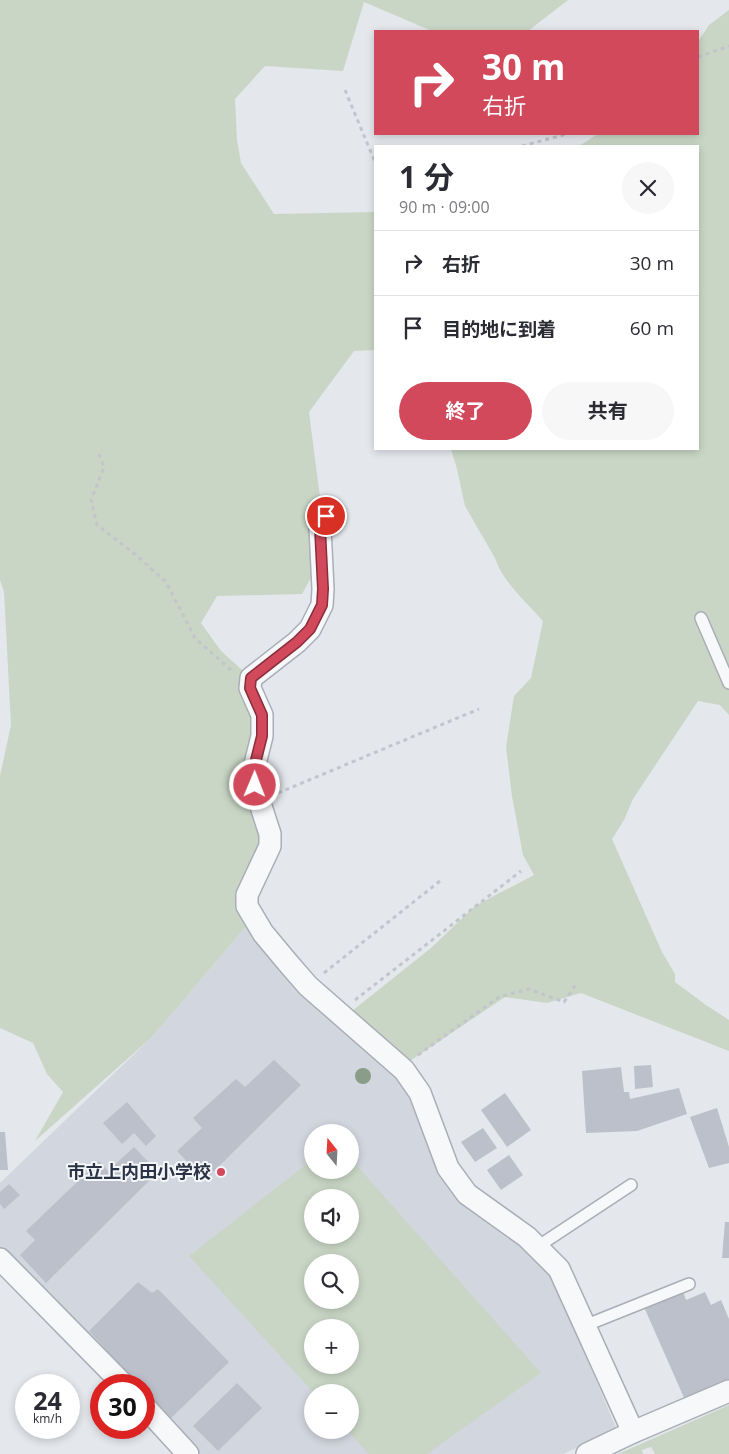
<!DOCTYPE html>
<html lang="ja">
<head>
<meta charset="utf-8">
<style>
  :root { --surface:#fff; --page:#f7f7f7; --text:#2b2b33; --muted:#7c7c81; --line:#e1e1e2; --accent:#d1495b }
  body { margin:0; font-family:"Open Sans","Noto Sans JP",sans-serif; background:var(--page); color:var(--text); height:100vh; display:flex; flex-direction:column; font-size:19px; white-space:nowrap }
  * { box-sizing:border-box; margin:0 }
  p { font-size:16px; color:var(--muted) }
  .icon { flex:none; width:28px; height:28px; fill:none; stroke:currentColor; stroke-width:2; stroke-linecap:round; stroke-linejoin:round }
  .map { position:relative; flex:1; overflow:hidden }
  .details { position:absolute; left:374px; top:145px; width:325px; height:305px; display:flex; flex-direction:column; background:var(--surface); border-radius:0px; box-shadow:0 2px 8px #0003 }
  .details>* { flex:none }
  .top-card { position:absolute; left:374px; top:30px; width:325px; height:105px; border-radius:0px; box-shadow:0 2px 8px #0003; background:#d1495b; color:#fff; overflow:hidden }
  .needle { width:32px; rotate:342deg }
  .tools { position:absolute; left:304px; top:1124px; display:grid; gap:10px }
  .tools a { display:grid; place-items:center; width:55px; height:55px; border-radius:50%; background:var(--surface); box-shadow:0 2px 8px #0003; font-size:25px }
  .speed { position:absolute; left:15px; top:1374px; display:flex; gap:10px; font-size:25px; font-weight:700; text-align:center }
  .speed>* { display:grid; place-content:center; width:65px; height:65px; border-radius:50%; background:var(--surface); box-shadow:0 2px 8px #0003; line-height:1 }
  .speed small { font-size:12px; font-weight:400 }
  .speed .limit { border:8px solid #d22; background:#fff; color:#111 }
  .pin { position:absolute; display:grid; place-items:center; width:42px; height:42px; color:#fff; margin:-21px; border:2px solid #fff; border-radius:50%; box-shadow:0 1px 5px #0007 }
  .me { position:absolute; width:55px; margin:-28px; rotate:1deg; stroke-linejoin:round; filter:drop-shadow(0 0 4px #0008) }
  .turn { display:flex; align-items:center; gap:18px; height:105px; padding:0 25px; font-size:22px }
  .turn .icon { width:65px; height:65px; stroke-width:2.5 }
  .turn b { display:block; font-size:35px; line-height:42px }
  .round { display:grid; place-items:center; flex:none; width:52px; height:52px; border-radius:26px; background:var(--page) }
  .headline { display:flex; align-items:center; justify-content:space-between; height:85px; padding:0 25px }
  h1 { font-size:30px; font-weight:700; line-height:38px }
  .primary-button { display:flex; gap:10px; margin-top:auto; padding:10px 25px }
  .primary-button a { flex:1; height:58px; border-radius:30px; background:var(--accent); color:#fff; font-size:20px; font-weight:700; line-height:58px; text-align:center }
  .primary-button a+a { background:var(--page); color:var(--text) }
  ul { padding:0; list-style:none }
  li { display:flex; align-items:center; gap:15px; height:65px; padding:0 25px; border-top:1px solid var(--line) }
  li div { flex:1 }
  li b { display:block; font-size:19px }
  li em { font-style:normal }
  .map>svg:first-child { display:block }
  .built { fill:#d2d6de; fill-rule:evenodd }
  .green { fill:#c9d6c5; fill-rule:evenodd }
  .building { fill:#bbc0ca }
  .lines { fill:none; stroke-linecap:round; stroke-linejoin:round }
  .lane-casing { stroke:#a9aeb7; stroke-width:14 }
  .street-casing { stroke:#a9aeb7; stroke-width:24 }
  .path { stroke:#c2c5cb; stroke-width:3; stroke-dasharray:4 4; stroke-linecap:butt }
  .lane { stroke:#f7f8fa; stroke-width:11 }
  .street { stroke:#f7f8fa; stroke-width:21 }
  .tree { fill:#899d89 }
  .route-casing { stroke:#882f3b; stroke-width:12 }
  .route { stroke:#d1495b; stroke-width:9 }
  .poi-dot { fill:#d1495b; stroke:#f4f6f9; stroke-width:2 }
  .labels { text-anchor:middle; stroke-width:4; stroke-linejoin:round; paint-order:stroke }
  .poi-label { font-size:18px; font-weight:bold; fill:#2b3445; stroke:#f4f6f9; text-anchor:end }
</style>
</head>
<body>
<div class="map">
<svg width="729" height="1454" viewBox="0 0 729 1454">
  <rect width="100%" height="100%" fill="#e4e7ec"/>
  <path class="built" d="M254 917 414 1093 427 1145 440 1173 520 1242 552 1277 617 1430 563 1454H200L144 1396V1385H133L0 1247V1183L152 1037ZM312 1132H350V1170H312ZM312 1198H350V1235H312ZM312 1262H350V1300H312ZM312 1328H350V1365H312ZM312 1392H350V1430H312Z"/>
  <g class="green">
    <path d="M0 0H568L528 31H432L364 2 343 71 265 66 235 99 237 140 241 163 274 214 375 212V350L354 351 309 412 322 513 317 567 302 594 217 596 201 623 221 651 251 678 259 770 270 834 254 917 152 1037 35 1141 63 1092 47 1074 33 1043 0 1028V776L11 725 4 592 0 580Z"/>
    <path d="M729 10V715L720 705 698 701 633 799 624 820 612 839 662 952 675 974V982L706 1005 729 1020V1051L581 993 547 1003 505 997 401 1067 352 1011 431 948 475 906 534 875 523 855 512 796 506 747 514 696 531 678 543 621C526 602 503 582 495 558L465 506 457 469 451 449H698V146H579L598 134H698V42L709 25Z"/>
    <path d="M350 1158 541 1373 427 1454H369L347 1430H350V1392H313L189 1256 312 1160V1170H350ZM312 1198H350V1235H312ZM350 1262V1300H312V1262ZM312 1328H350V1365H312Z"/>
    <path d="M729 1405V1454H655L651 1447 642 1450 643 1454H618Z"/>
  </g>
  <g class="building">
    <path d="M274 1060 301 1085 205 1180 177 1151 202 1128 193 1118 236 1079 245 1087Z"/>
    <path d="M651 1065 653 1087 635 1089 634 1066Z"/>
    <path d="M621 1067 624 1092H629L630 1099 679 1088 687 1114 637 1131 586 1133 582 1071Z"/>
    <path d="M505 1093 531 1130 507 1147 481 1110Z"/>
    <path d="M127 1102 156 1136 146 1146 134 1133 122 1144 103 1123Z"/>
    <path d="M717 1108 729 1147V1163L709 1168 690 1117Z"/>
    <path d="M483 1128 497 1148 475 1162 461 1142Z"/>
    <path d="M0 1132H5L8 1170H0Z"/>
    <path d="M134 1147 158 1172 46 1283 20 1255 35 1240 26 1231 99 1161 108 1171Z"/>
    <path d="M509 1155 523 1175 501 1190 487 1170Z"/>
    <path d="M9 1184 20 1195 4 1209 0 1204V1192Z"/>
    <path d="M725 1222H729V1258H722Z"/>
    <path d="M138 1282 152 1293 158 1289 229 1362 170 1419 144 1390V1385H139L89 1331Z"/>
    <path d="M683 1291 686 1300 705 1292 711 1305 721 1300 729 1319V1380L685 1400 644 1307Z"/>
    <path d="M237 1383 262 1408 218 1451 193 1426Z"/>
  </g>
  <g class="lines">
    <g class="lane-casing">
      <g id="lane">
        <path d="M701 618 729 683"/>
        <path d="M537 1247 631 1185"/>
        <path d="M584 1326 689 1284"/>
      </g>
    </g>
    <g class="street-casing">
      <g id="street">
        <path d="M325 516 320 528 323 589 322 605 310 629 297 642 251 678 250 688 262 715V736L253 772 258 797 270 834V846L247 895V906L263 933 288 963 308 986 404 1070 420 1093 448 1168 467 1194 527 1237 559 1269 633 1432"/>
        <path d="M0 1259 124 1385"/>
        <path d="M144 1406 188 1454"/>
        <path d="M587 1454 633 1432 729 1391"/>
      </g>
    </g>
    <g class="path">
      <path d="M698 57 729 46"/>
      <path d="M345 90 375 162"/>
      <path d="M522 146 567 134"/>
      <path d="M99 454 104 467 91 500 97 525 136 555 166 582 195 638 232 671"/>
      <path d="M278 793 479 709"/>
      <path d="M324 973 440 881"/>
      <path d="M355 1000 521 871"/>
      <path d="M418 1055 499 997 529 989 564 1002 576 984"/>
    </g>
    <use href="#lane" class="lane"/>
    <use href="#street" class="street"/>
  </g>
  <circle class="tree" cx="363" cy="1076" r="8"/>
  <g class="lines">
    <g class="route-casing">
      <path id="route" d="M255 785 253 772 262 736V715L250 688 251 678 297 642 310 629 322 605 323 589 320 528 326 516"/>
    </g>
    <use href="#route" class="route"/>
  </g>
  <circle class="poi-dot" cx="221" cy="1172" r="5"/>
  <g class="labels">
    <g class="poi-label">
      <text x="211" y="1178">市立上内田小学校</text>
    </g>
  </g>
</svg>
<div class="tools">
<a><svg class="needle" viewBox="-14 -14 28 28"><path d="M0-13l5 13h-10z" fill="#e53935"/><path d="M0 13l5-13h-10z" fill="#7c7c81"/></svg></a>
<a><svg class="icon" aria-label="sound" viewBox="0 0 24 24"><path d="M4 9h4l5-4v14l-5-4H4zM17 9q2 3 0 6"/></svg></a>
<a><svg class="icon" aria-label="search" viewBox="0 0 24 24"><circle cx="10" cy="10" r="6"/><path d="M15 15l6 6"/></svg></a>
<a>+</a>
<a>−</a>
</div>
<div class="speed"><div>24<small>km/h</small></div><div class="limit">30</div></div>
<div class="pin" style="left:326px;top:516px;background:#d93025"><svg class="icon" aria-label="arrive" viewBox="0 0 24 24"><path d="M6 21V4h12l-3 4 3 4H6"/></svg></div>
<svg class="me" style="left:255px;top:785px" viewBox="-20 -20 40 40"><circle r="17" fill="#d1495b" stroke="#fff" stroke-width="3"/><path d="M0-11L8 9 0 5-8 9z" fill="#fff"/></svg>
<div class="top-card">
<div class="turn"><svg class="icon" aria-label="right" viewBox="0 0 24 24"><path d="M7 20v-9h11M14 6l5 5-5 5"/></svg><div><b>30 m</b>右折</div></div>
</div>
<section class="details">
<div class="headline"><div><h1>1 分</h1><p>90 m · 09:00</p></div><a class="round"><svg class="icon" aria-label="close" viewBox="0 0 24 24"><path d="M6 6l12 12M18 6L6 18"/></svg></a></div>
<ul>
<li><svg class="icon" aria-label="right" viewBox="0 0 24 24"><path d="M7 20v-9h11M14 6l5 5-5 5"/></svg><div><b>右折</b></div><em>30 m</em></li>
<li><svg class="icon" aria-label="arrive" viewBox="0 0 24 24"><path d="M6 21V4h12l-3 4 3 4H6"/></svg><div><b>目的地に到着</b></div><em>60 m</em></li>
</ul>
<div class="primary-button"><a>終了</a><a>共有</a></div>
</section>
</div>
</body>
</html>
